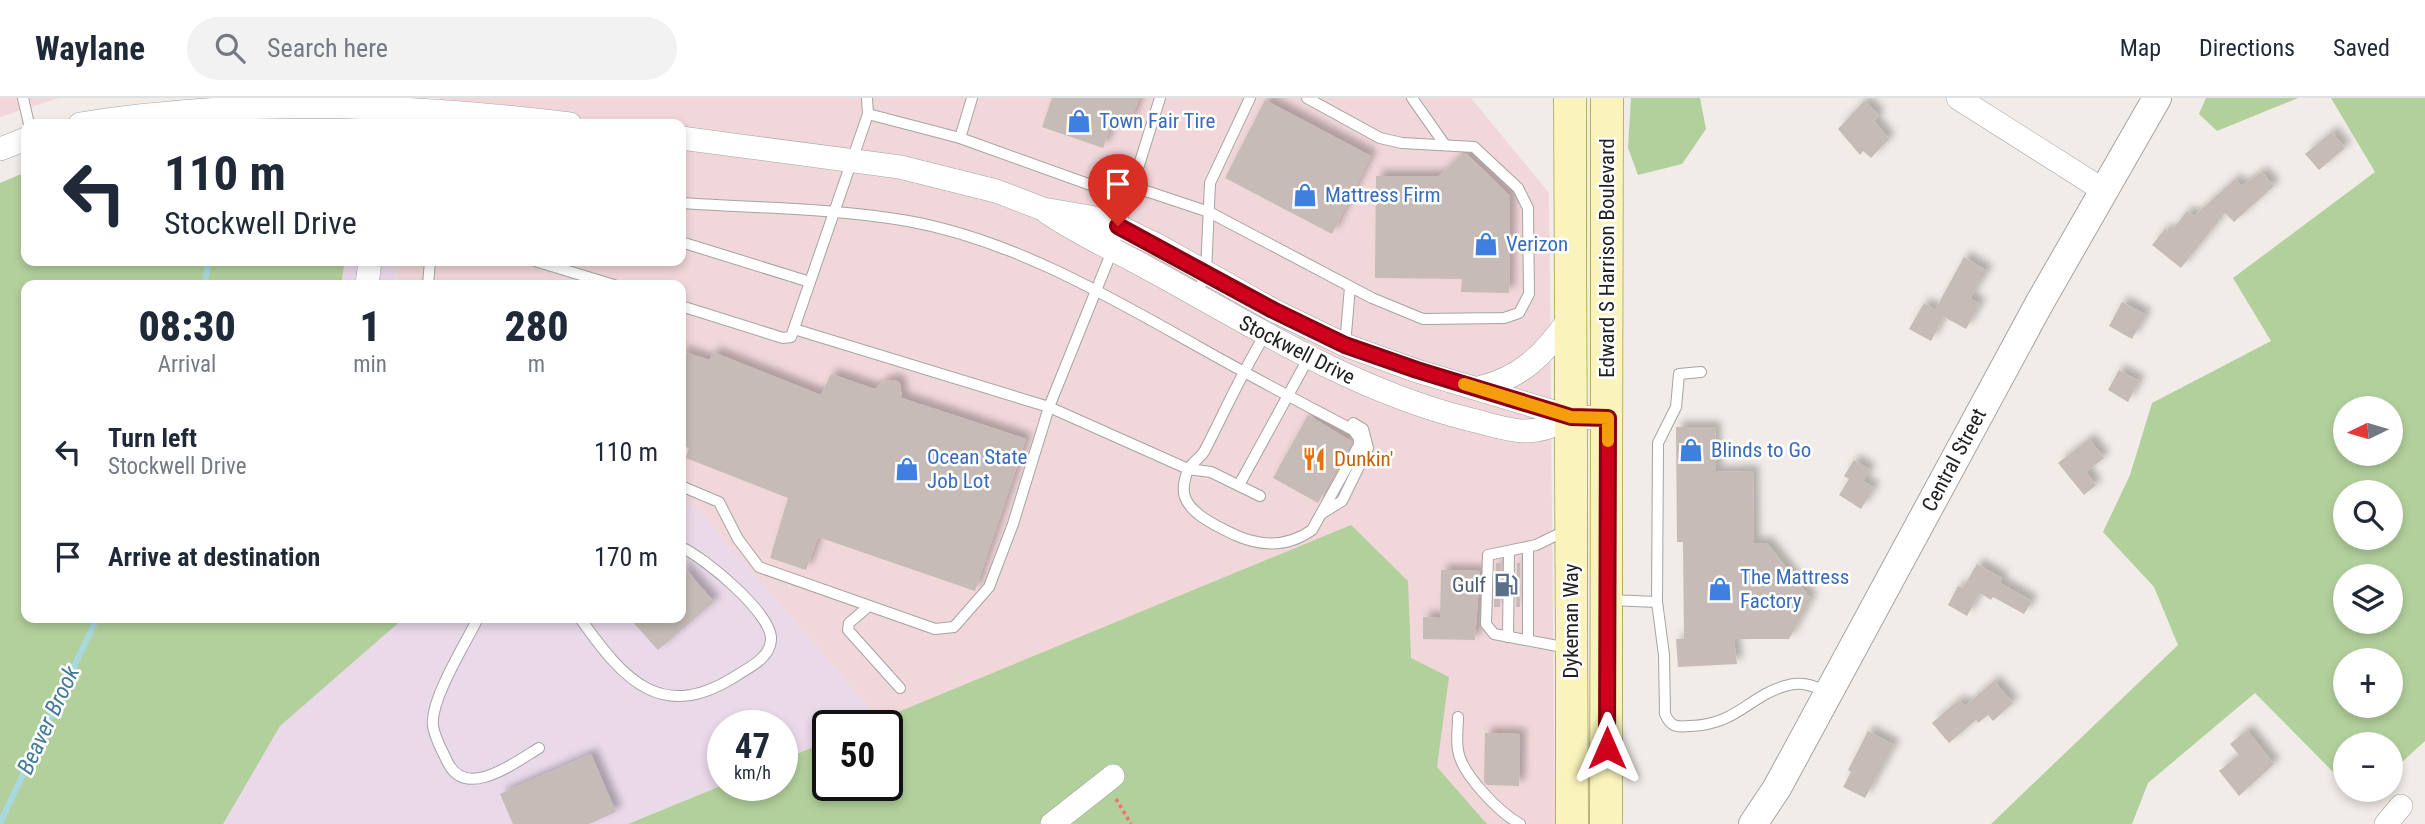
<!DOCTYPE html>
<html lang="en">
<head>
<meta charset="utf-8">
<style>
  :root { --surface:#fff; --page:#f2f2f3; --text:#1f2937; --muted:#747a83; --line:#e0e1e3 }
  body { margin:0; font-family:"Roboto Condensed",sans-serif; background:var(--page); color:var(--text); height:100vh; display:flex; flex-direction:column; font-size:26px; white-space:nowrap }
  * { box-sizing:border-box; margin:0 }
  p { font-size:23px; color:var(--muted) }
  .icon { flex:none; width:38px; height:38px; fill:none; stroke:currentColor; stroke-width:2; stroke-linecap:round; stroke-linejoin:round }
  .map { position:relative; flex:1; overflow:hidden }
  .panel { position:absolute; left:21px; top:182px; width:665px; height:343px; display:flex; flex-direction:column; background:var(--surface); border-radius:14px; box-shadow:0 4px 10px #0003 }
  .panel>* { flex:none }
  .top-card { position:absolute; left:21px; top:21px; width:665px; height:147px; border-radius:14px; box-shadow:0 4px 10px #0003; background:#fff; color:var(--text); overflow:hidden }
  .needle { width:46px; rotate:265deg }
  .fabs { position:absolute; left:2333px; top:298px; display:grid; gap:14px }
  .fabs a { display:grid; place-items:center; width:70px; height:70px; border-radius:50%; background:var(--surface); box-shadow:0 4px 10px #0003; font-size:35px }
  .speed { position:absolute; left:707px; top:612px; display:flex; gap:14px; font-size:35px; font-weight:700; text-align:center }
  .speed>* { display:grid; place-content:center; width:91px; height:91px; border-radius:50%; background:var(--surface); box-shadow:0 4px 10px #0003; line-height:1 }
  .speed small { font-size:18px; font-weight:400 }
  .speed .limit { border:4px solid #111; border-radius:10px; background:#fff; color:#111 }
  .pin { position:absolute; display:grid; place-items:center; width:60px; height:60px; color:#fff; margin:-72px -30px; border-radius:50% 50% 50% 0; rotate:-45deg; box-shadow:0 0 7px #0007 }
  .pin .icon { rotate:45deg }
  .me { position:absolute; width:77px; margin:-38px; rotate:0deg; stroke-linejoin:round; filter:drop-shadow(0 0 5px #0008) }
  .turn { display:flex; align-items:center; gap:24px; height:147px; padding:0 28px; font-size:32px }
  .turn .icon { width:91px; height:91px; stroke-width:2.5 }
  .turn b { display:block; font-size:49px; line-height:60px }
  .eta { display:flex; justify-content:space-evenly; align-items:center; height:119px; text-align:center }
  .eta b { font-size:42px; font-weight:800; line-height:49px }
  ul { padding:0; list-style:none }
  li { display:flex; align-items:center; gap:21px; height:105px; padding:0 28px }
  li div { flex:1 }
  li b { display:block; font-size:26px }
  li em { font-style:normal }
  header { display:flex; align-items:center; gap:42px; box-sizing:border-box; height:98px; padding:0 35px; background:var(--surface); border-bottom:2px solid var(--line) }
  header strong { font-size:33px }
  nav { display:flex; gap:38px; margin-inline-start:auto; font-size:24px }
  .search { width:490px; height:63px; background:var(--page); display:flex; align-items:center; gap:18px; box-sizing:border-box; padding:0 24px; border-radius:38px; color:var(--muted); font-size:26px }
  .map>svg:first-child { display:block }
  .commercial { fill:#f1d7d9 }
  .industrial { fill:#ead9e9 }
  .forest { fill:#b2d09c; fill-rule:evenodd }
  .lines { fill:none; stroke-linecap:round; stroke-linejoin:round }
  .stream { stroke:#a8d9de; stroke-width:6 }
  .building { fill:#c6bbb6; filter:url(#shadow) }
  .service-casing { stroke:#a4a4a4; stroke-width:12 }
  .minor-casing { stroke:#a4a4a4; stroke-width:24 }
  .tertiary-casing { stroke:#a4a4a4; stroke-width:30 }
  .secondary-casing { stroke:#797605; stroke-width:33 }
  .path { stroke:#f96f74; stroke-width:3.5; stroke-dasharray:3.5 3.5; stroke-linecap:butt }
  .service { stroke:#fff; stroke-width:10 }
  .minor { stroke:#fff; stroke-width:23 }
  .tertiary { stroke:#fff; stroke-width:28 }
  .secondary { stroke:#faf4bc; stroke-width:32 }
  .route-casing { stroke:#870113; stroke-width:18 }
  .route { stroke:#d0011d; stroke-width:12 }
  .slow { stroke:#f59e0b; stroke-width:12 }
  .labels { text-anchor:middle; stroke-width:5; stroke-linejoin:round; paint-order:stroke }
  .shop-label { font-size:21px; fill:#366cbe; stroke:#fff; text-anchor:start }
  .street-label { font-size:21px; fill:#202020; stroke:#fff }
  .food-label { font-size:21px; fill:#c56008; stroke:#fff; text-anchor:start }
  .service-label { font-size:21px; fill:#4e5e75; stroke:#fff; text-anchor:end }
  .water-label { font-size:23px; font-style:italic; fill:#437a99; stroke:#fff }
</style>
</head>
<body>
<header>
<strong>Waylane</strong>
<div class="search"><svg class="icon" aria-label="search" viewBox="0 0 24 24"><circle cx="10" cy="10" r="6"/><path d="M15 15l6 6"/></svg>Search here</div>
<nav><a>Map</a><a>Directions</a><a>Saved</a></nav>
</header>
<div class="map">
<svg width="2425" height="726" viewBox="0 0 2425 726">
  <defs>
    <filter id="shadow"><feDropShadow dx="6" dy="-6" stdDeviation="3.5" flood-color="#0004"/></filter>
  </defs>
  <rect width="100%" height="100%" fill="#f1ece7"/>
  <g class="commercial">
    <path d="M0 0H59L0 19Z"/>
    <path d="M440 0H1471L1549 95 1555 726H1487L1258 466 880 622 694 407 681 403V187H396L398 163H681V26H433Z"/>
  </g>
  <g class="industrial">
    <path d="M345 163H398L396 187H341Z"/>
    <path d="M681 403 694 407 880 622 864 628H828V643L782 662V628H723V687L628 726H220L276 520H681Z"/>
  </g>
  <g class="forest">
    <path d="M1631 0H1700L1706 31 1682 66 1638 77 1628 50Z"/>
    <path d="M2206 0H2298L2217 33 2199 16Z"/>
    <path d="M2331 0H2425V643L2391 674 2390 646H2345V686L2255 595 2148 685 2132 726H1991L2178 547 2154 489 2103 434 2130 377 2152 305 2271 243 2233 180 2375 74ZM2345 310H2390V355H2345ZM2345 394H2390V439H2345ZM2345 478H2390V523H2345ZM2345 562H2390V607H2345Z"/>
    <path d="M26 74V163H345L341 187H26V520H404L280 628 223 726H0V85Z"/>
    <path d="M1351 427 1408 483 1411 560 1449 579 1437 669 1487 726H628L723 687 782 688V662L828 643V688H887V628H864Z"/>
  </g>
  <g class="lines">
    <g class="stream">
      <path d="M204 187 209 163"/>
      <path d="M0 725 97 520"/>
    </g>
  </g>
  <g class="building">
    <path d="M1052 0H1139L1130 25 1114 20 1103 50 1042 29Z"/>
    <path d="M1265 2 1371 58 1332 136 1225 80Z"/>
    <path d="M1864 3 1879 17 1874 23 1889 41 1871 60 1863 53 1860 57 1838 31Z"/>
    <path d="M2332 34 2345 50 2319 72 2305 56Z"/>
    <path d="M1462 56 1468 57 1510 98 1509 195 1461 194 1462 181 1375 180 1376 78H1439Z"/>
    <path d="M2262 74 2274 88 2234 124 2225 115 2181 170 2152 147 2165 131 2170 135 2187 113 2194 118 2235 81 2241 88Z"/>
    <path d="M1964 159 1987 173 1970 200 1980 206 1966 231 1944 219 1931 243 1909 231 1924 205 1935 212Z"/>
    <path d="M2122 204 2146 217 2132 241 2109 228Z"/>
    <path d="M681 253 710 262 713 254 821 297 831 276 875 291 884 283 895 282 900 285 902 300 1026 341 975 493 818 439 806 472 770 460 788 400 686 360 689 350 681 348Z"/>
    <path d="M2119 272 2139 283 2128 304 2108 292Z"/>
    <path d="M1308 317 1351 343 1318 405 1273 380Z"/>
    <path d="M1676 329H1715L1716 374 1753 373 1754 445H1767L1811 501 1789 541H1734L1737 566 1678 569 1676 541H1684L1683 444H1677Z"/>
    <path d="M2089 341 2104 360 2086 374 2096 387 2084 397 2058 365Z"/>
    <path d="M1854 362 1870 372 1863 383 1874 390 1861 411 1839 397 1849 381 1844 378Z"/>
    <path d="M1496 465H1501L1500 509H1494Z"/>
    <path d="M1517 465H1520V509H1516Z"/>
    <path d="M681 466 714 504 658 552 629 520H681Z"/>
    <path d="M1977 466 2002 480 2000 485 2032 503 2024 516 1993 499 1991 502 1980 495 1967 518 1948 507 1958 488 1963 490Z"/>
    <path d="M1441 472 1480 473 1475 542 1423 541V519L1440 520Z"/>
    <path d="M1994 583 2013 605 1993 623 1988 617 1978 625 1976 622 1949 645 1932 625 1959 602 1965 608Z"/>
    <path d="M2247 632 2274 666 2239 698 2219 673 2239 657 2230 646Z"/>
    <path d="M1868 633 1894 647 1865 700 1843 689 1851 674 1848 672Z"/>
    <path d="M1485 635 1520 636 1519 688 1487 687 1484 684Z"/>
    <path d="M591 656 616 714 589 726H513L500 696Z"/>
  </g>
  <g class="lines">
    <g class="service-casing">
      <g id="service">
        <path d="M23 0 29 26"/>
        <path d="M1412 0 1445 47"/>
        <path d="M868 16 960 40 1127 100"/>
        <path d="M960 40 972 0"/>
        <path d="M1131 88 1209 114 1372 200 1423 221 1504 220 1519 215 1529 196 1528 110 1518 90 1474 49 1402 45 1380 40 1307 0"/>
        <path d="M681 105C756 110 834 110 908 123 1013 142 1108 198 1199 249 1250 278 1302 305 1353 332L1359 340V347L1312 432C1288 449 1262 449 1235 437 1219 429 1191 417 1185 399 1182 391 1185 379 1188 372 1192 364 1201 360 1205 352 1225 313 1242 274 1265 237"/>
        <path d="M681 144 810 184"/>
        <path d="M535 163 614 187"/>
        <path d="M428 187 430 163"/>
        <path d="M1196 198 1206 175 1210 85 1250 0"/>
        <path d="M681 208 783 240 791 239 868 16 867 0"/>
        <path d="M794 231 1049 309 1188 371 1211 374 1260 398"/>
        <path d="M1345 247 1350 189"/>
        <path d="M1239 387 1309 259"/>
        <path d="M681 388 719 404 738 441 759 469 935 531 954 529 989 489 1013 426 1049 309 1112 153 1160 0"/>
        <path d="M1321 416 1342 403 1368 350 1363 331 1353 325"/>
        <path d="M1565 433 1536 447 1488 457 1486 526 1494 536 1568 550"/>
        <path d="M1610 502 1657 504 1664 557 1665 616C1671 630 1678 629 1691 628 1737 626 1748 599 1785 588 1801 583 1812 587 1827 594"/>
        <path d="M1657 504 1658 345 1676 309 1679 276 1701 274"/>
        <path d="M869 508 849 525 848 532 900 590"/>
        <path d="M478 520C466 545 430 601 433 628 435 641 442 652 447 663 465 703 514 665 539 650"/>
        <path d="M580 520C625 584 663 626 739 576 752 568 770 559 771 542 773 516 704 459 681 449"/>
        <path d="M1508 539 1509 453"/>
        <path d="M1528 542V449"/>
        <path d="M1458 619C1458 630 1456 642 1458 652 1461 676 1500 715 1520 726"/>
      </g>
    </g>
    <g class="minor-casing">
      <g id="minor">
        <path d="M1958 0 2103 92"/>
        <path d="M80 26C242 0 407 6 570 26"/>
        <path d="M681 40 900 69 996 93 1043 111 1090 119 1118 128 1159 148 1273 212 1345 247 1417 273 1571 319 1608 320"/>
        <path d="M0 51 26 41"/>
        <path d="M1048 115C1082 138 1115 152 1151 172 1254 228 1352 292 1468 321 1486 325 1507 333 1525 333 1542 333 1557 327 1571 319"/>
        <path d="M367 187 370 163"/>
        <path d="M1479 290C1521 280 1545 256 1569 221"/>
        <path d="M1052 726 1113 678"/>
        <path d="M2386 726 2401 708"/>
      </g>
    </g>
    <g class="tertiary-casing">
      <path id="tertiary" d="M1753 726 1777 690 2039 206 2157 0"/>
    </g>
    <g class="secondary-casing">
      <g id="secondary">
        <path d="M1570 0 1572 726"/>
        <path d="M1606 726 1607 0"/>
      </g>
    </g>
    <path class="path" d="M1116 701 1131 726"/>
    <use href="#service" class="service"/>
    <use href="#minor" class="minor"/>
    <use href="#tertiary" class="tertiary"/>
    <use href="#secondary" class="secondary"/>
  </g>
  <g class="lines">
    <g class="route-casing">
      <path id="route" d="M1118 128 1273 212 1345 247 1417 272 1571 319 1608 320 1607 650"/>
    </g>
    <use href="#route" class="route"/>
    <path class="slow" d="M1464 286 1571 319 1608 320V343"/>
  </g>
  <defs>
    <g id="shop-bare" transform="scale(1.89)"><path d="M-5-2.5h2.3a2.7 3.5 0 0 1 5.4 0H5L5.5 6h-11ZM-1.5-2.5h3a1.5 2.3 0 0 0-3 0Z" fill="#3f7fe0" stroke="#fff" stroke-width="2.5" paint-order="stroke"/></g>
    <g id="restaurant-bare" transform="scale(1.89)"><path d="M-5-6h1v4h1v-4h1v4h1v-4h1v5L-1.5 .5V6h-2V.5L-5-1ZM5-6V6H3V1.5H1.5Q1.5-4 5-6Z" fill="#e8710a" stroke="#fff" stroke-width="2.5" paint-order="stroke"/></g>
    <g id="fuel-bare" transform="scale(1.89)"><path d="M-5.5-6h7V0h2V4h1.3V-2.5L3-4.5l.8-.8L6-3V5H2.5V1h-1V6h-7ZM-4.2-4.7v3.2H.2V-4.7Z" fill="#5c6f8a" stroke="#fff" stroke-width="2.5" paint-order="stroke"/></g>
  </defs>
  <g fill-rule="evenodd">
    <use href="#shop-bare" x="1079" y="23"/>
    <use href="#shop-bare" x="1305" y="97"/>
    <use href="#shop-bare" x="1486" y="146"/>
    <use href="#shop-bare" x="1691" y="352"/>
    <use href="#restaurant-bare" x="1314" y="361"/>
    <use href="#shop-bare" x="907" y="371"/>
    <use href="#fuel-bare" x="1506" y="487"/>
    <use href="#shop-bare" x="1720" y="491"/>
  </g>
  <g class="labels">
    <g class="shop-label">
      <text x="1099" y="30">Town Fair Tire</text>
      <text x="1325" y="104">Mattress Firm</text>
      <text x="1506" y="153">Verizon</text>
      <text x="1711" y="359">Blinds to Go</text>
      <text x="927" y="366">Ocean State<tspan x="927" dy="24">Job Lot</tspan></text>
      <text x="1740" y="486">The Mattress<tspan x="1740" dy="24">Factory</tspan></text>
    </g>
    <g class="street-label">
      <text transform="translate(1607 160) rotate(-90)" y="7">Edward S Harrison Boulevard</text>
      <text transform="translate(1297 252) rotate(27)" y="7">Stockwell Drive</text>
      <text transform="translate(1954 362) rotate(-62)" y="7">Central Street</text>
      <text transform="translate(1571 523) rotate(-90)" y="7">Dykeman Way</text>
    </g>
    <g class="food-label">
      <text x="1334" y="368">Dunkin'</text>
    </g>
    <g class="service-label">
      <text x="1486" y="494">Gulf</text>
    </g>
    <g class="water-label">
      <text transform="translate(48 622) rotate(-65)" y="8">Beaver Brook</text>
    </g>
  </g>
</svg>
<div class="fabs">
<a><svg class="needle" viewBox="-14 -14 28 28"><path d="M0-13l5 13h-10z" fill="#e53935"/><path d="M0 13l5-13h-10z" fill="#747a83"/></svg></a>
<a><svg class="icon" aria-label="search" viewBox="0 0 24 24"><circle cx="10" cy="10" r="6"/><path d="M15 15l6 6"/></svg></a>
<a><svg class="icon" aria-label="layers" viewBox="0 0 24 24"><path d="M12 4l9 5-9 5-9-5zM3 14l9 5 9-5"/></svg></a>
<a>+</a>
<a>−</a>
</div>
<div class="speed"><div>47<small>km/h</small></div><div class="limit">50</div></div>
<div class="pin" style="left:1118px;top:128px;background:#d93025"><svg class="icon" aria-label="arrive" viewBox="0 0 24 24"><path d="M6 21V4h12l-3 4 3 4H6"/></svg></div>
<svg class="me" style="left:1607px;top:650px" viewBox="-20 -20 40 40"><path d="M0-17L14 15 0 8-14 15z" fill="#d0011d" stroke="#fff" stroke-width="4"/></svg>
<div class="top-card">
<div class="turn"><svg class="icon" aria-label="left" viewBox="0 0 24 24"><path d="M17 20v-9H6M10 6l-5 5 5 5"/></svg><div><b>110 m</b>Stockwell Drive</div></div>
</div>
<section class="panel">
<div class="eta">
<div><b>08:30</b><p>Arrival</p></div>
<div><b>1</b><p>min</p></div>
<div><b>280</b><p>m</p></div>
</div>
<ul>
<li><svg class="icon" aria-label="left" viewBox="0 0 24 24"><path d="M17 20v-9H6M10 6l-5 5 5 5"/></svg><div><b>Turn left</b><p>Stockwell Drive</p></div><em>110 m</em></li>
<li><svg class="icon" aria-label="arrive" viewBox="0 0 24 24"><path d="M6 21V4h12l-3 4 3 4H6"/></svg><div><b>Arrive at destination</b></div><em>170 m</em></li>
</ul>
</section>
</div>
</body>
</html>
